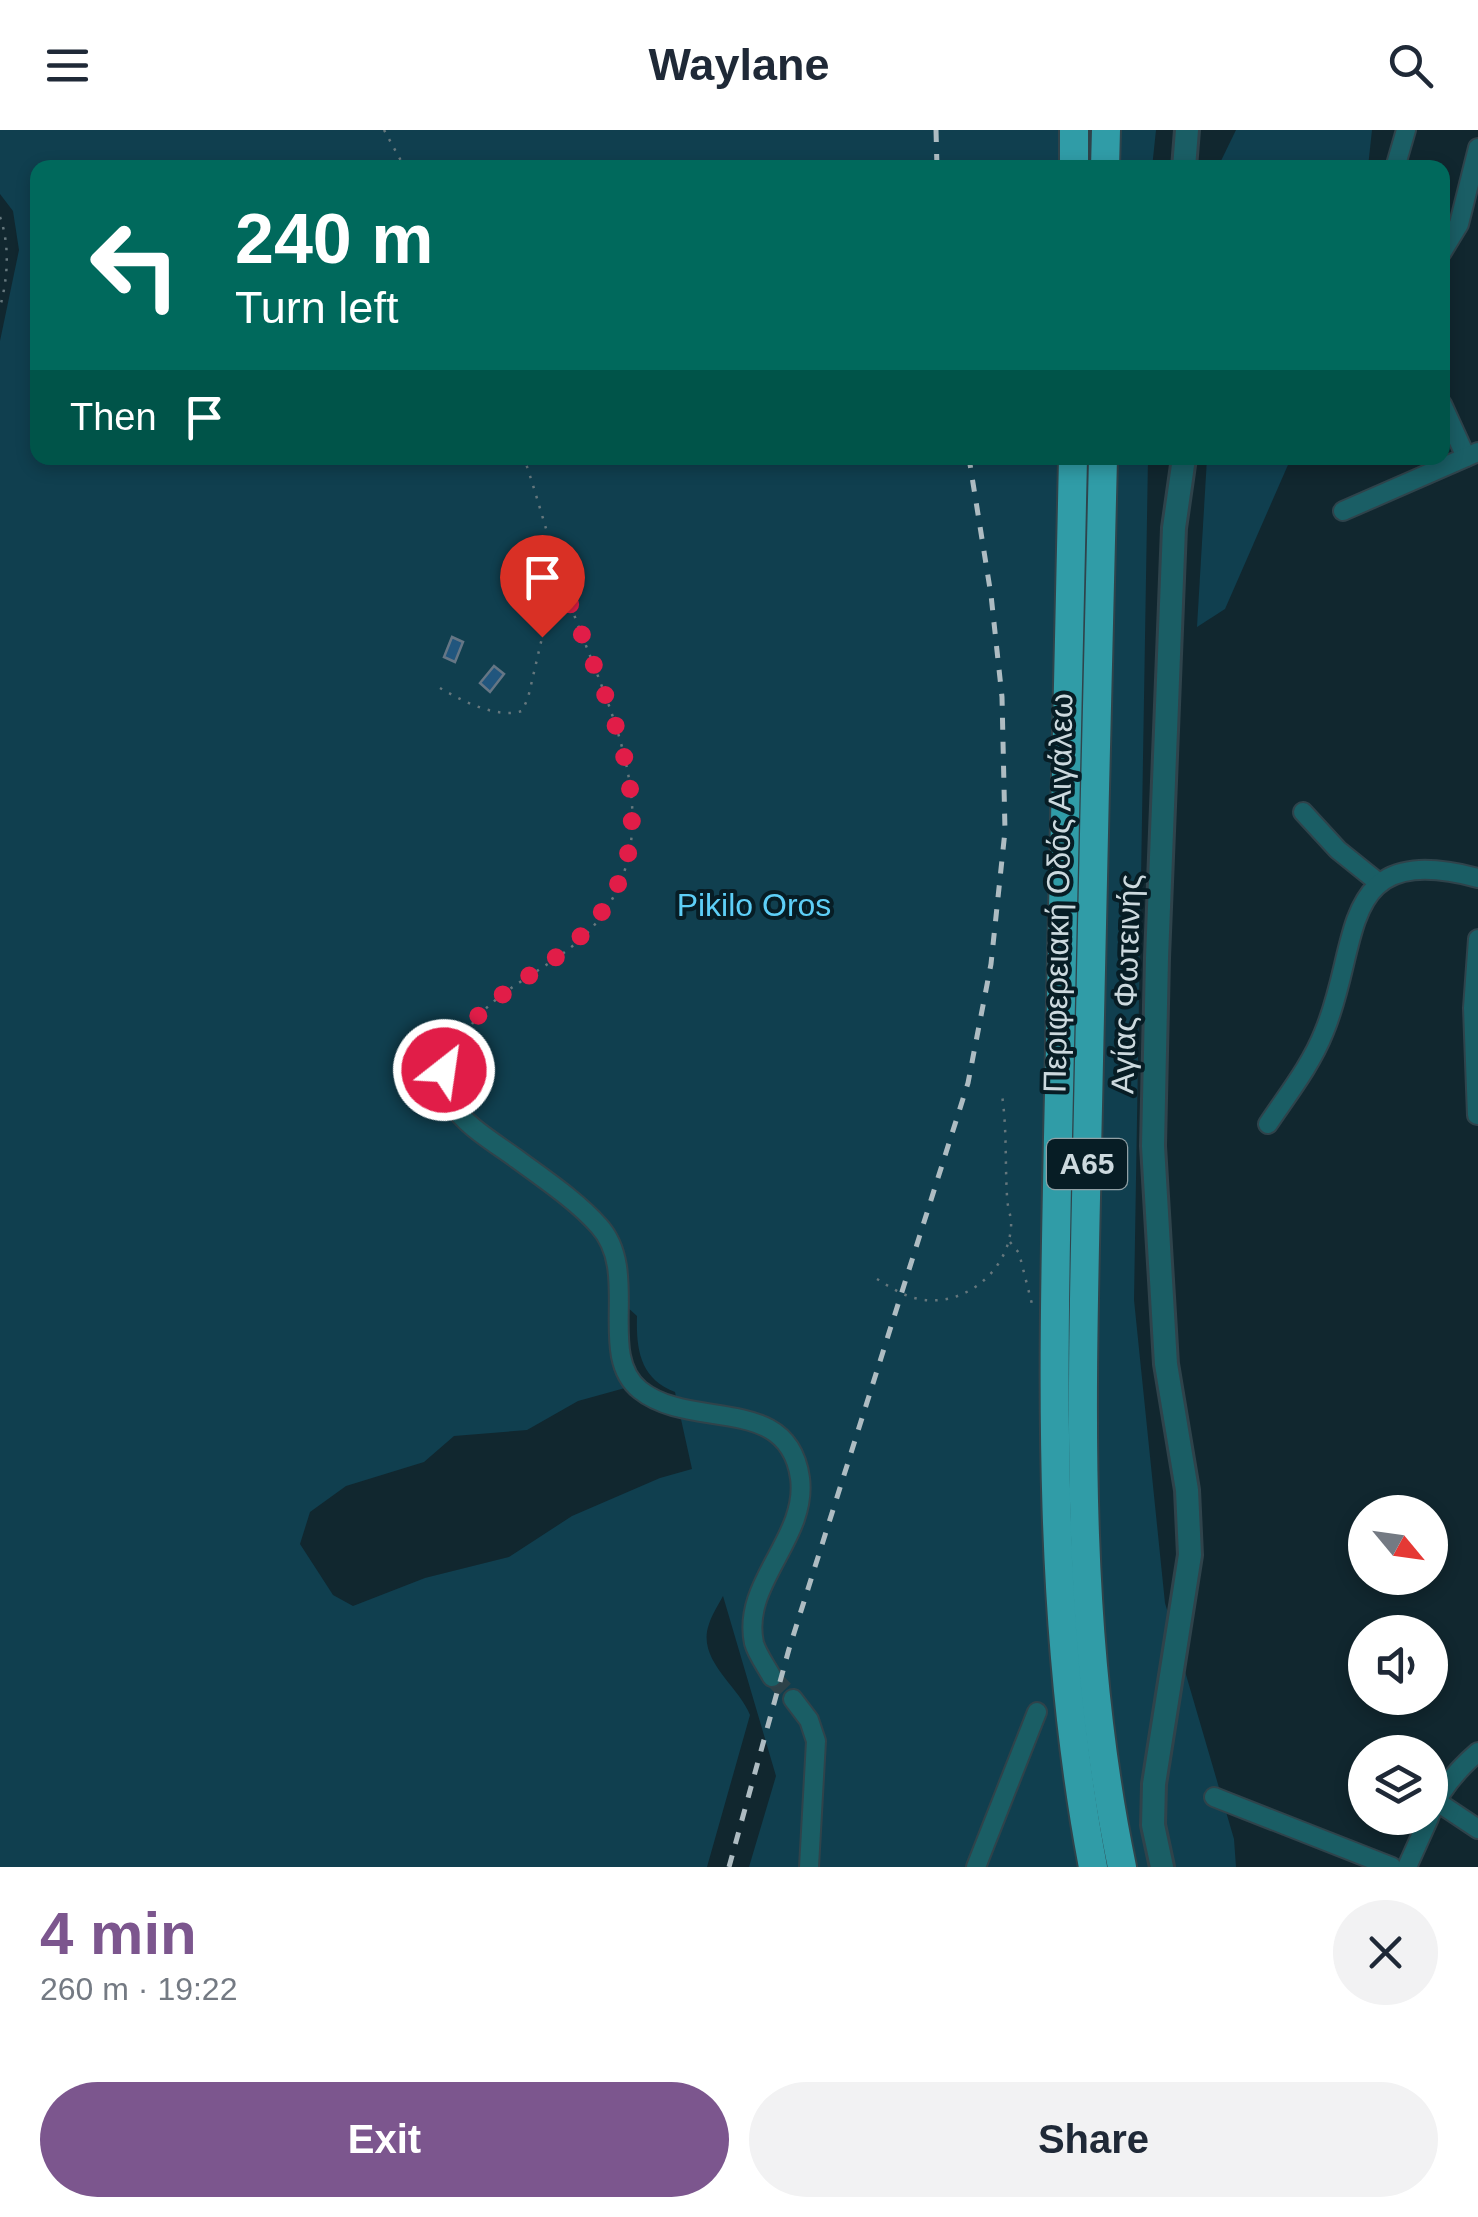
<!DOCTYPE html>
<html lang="en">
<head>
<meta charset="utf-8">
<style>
  :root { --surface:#fff; --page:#f2f2f3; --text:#1f2937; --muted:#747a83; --accent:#7c568e }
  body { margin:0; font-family:Helvetica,sans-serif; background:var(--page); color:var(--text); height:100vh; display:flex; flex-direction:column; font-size:38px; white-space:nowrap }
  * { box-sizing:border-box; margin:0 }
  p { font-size:32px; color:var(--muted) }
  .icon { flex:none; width:55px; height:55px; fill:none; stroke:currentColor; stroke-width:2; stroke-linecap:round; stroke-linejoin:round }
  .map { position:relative; height:1737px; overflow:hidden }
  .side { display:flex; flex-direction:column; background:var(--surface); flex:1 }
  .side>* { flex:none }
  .banner { position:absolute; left:30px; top:30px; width:1420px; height:305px; border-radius:20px; box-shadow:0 5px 15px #0003; background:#00695c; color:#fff; overflow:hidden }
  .needle { width:65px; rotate:119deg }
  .buttons { position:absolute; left:1348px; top:1365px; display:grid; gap:20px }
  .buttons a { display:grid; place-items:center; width:100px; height:100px; border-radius:50%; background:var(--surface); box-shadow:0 5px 15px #0003; font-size:50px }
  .pin { position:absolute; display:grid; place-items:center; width:85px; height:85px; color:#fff; margin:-102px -42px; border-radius:50% 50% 50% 0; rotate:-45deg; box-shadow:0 0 10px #0007 }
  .pin .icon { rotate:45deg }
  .me { position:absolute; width:110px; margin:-55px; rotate:30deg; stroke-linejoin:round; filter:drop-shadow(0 0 8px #0008) }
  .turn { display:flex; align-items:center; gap:35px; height:210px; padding:0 40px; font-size:45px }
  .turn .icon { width:130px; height:130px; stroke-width:2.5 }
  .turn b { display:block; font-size:70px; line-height:85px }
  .then { display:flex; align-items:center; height:95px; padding:0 40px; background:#0003; gap:20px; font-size:38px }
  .round { display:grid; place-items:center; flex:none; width:105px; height:105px; border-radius:52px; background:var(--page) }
  .head { display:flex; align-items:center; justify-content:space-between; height:170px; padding:0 40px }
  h1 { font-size:60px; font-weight:800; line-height:75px; color:var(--accent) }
  .cta { display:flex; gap:20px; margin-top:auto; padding:20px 40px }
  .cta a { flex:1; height:115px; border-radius:60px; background:var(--accent); color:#fff; font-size:40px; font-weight:800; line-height:115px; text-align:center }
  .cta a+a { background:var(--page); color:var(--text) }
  header { display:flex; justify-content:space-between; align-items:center; height:130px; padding:0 40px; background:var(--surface); font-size:45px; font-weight:800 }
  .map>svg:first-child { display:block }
  .green { fill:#103f4f; fill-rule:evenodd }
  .building { fill:#21567e; stroke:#657685; stroke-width:2.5 }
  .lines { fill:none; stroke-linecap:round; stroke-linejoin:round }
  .minor-tunnel { stroke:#2d4249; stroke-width:18; stroke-dasharray:18 9; stroke-linecap:butt }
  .minor-casing { stroke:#2f434b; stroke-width:22 }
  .tertiary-casing { stroke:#2f434b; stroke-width:28 }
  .trunk-casing { stroke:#2f434b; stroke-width:32 }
  .path { stroke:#65777d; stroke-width:2.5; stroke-dasharray:2.5 8; stroke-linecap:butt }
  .minor { stroke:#1a5e65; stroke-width:18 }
  .tertiary { stroke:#1a5e65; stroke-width:22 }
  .trunk { stroke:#309ca7; stroke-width:28 }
  .rail { stroke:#aebcc2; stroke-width:5; stroke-dasharray:12 12; stroke-linecap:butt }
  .route { stroke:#e11d48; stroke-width:18; stroke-dasharray:0 32.4 }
  .labels { text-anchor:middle; stroke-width:8; stroke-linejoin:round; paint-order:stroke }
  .shield { fill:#071d25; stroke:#91a1a6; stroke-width:2.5 }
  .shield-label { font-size:30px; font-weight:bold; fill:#ccd9de }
  .street-label { font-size:32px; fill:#ccd9de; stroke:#071d25 }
  .park-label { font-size:32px; fill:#5ecff7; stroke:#071d25 }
</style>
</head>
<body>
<header><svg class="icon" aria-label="menu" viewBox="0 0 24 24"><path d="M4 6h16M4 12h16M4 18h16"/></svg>Waylane<svg class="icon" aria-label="search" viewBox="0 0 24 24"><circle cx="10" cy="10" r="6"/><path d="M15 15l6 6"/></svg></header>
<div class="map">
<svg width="1478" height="1737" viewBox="0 0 1478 1737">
  <rect width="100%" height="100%" fill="#11272f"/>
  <g class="green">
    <path d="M0 0H1156L1152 38H38V328H1148L1134 1170 1165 1473 1234 1709 1236 1737H749L776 1646 723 1466C718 1475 712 1485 709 1494 696 1530 739 1556 750 1585L707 1737H0V211L19 120 13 81 0 64ZM615 1166 637 1186C636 1219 640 1249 675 1262L692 1339 660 1348 572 1386 509 1427 425 1448 353 1476 333 1465 300 1414 310 1382 346 1356 424 1332 454 1306 527 1300 578 1271 625 1258 618 1243Z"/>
    <path d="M1236 0H1372L1368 37H1218Z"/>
    <path d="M1207 328H1291L1225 479 1197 497Z"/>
  </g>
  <g class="building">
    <path d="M452 507 463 512 455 532 444 527Z"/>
    <path d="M494 536 504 544 490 562 480 553Z"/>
  </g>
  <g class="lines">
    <path class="minor-tunnel" d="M772 1547 793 1569"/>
    <g class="minor-casing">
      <g id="minor">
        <path d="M1395 38 1406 0"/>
        <path d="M1442 122 1459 94 1478 18"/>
        <path d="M1442 274 1466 327"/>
        <path d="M1343 381 1478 322"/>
        <path d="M1303 682 1338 720 1379 753"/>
        <path d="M462 907C417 969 471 996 517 1029 544 1049 577 1071 599 1096 641 1142 596 1225 640 1260 691 1301 788 1263 800 1348 808 1408 741 1453 754 1513 757 1524 766 1536 772 1547"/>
        <path d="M1477 985 1473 878 1478 809"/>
        <path d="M1268 994C1288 964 1311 935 1324 902 1362 812 1335 710 1478 748"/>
        <path d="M793 1569 809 1590 816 1611 809 1737"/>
        <path d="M1214 1667 1392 1737"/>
        <path d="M1430 1667 1478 1699"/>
        <path d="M1430 1685C1440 1660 1458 1639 1478 1622"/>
        <path d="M976 1737 1037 1582"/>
        <path d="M1407 1737 1429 1688"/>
      </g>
    </g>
    <g class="tertiary-casing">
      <g id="tertiary">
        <path d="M1184 38 1187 0"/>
        <path d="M1162 1737 1153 1695 1154 1654 1190 1425 1187 1360 1166 1234 1153 1016 1157 828 1174 398 1184 328"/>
      </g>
    </g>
    <g class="trunk-casing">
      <g id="trunk">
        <path d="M1074 0V38"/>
        <path d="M1105 38 1106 0"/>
        <path d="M1073 328C1069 554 1063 780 1058 1007 1053 1251 1047 1496 1093 1737"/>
        <path d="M1103 328C1097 559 1092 791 1087 1022 1082 1262 1073 1501 1122 1737"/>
      </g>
    </g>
    <g class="path">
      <path d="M384 0 405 38"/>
      <path d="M0 87C10 115 8 148 0 177"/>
      <path d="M440 558C462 571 497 589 522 581L528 568 548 482 558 467 566 466"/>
      <path d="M472 894C505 851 562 835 596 793 679 690 599 563 565 459 550 416 539 371 524 328"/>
      <path d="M1010 1112 1019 1123 1032 1174"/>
      <path d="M877 1149C890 1157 903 1166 919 1169 963 1178 1008 1142 1011 1097 1012 1087 1007 1077 1007 1066 1005 1033 1007 999 1002 965"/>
    </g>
    <use href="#minor" class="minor"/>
    <use href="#tertiary" class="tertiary"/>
    <use href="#trunk" class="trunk"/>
    <g class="rail">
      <path d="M936 0 937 38"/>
      <path d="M729 1737 789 1519 968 953 991 834 1005 701 1002 567 991 465 969 328"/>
    </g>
  </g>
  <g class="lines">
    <path class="route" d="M444 940C459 892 503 863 542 837 695 736 617 600 567 466L558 467 548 482 542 507"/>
  </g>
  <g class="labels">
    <rect class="shield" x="1047" y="1009" width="80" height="50" rx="8"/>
    <g class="shield-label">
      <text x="1087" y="1044">Α65</text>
    </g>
    <g class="street-label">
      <text transform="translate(1058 763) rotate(-89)" y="11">Περιφερειακή Οδός Αιγάλεω</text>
      <text transform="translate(1126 854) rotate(-88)" y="11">Αγίας Φωτεινής</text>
    </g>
    <g class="park-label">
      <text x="754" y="786">Pikilo Oros</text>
    </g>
  </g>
</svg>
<div class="buttons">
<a><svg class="needle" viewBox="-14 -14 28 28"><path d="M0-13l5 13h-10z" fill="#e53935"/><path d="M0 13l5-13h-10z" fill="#747a83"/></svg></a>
<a><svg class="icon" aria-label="sound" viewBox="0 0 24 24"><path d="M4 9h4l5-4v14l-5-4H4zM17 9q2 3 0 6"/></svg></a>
<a><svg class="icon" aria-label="layers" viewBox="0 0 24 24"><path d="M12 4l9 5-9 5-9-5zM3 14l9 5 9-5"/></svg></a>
</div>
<div class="pin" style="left:542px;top:507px;background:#d93025"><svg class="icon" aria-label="arrive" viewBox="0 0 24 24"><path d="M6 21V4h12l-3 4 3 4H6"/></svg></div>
<svg class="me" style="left:444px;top:940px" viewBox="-20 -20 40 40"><circle r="17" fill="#e11d48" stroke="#fff" stroke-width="3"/><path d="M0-11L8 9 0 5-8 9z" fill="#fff"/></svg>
<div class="banner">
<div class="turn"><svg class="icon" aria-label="left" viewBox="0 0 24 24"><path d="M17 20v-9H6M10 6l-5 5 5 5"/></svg><div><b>240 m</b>Turn left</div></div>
<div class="then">Then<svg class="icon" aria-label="arrive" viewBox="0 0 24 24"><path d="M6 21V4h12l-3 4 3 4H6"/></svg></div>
</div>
</div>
<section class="side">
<div class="head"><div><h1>4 min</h1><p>260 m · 19:22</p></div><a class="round"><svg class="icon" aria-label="close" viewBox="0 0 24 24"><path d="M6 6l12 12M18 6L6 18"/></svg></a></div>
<div class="cta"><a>Exit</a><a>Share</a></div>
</section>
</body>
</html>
